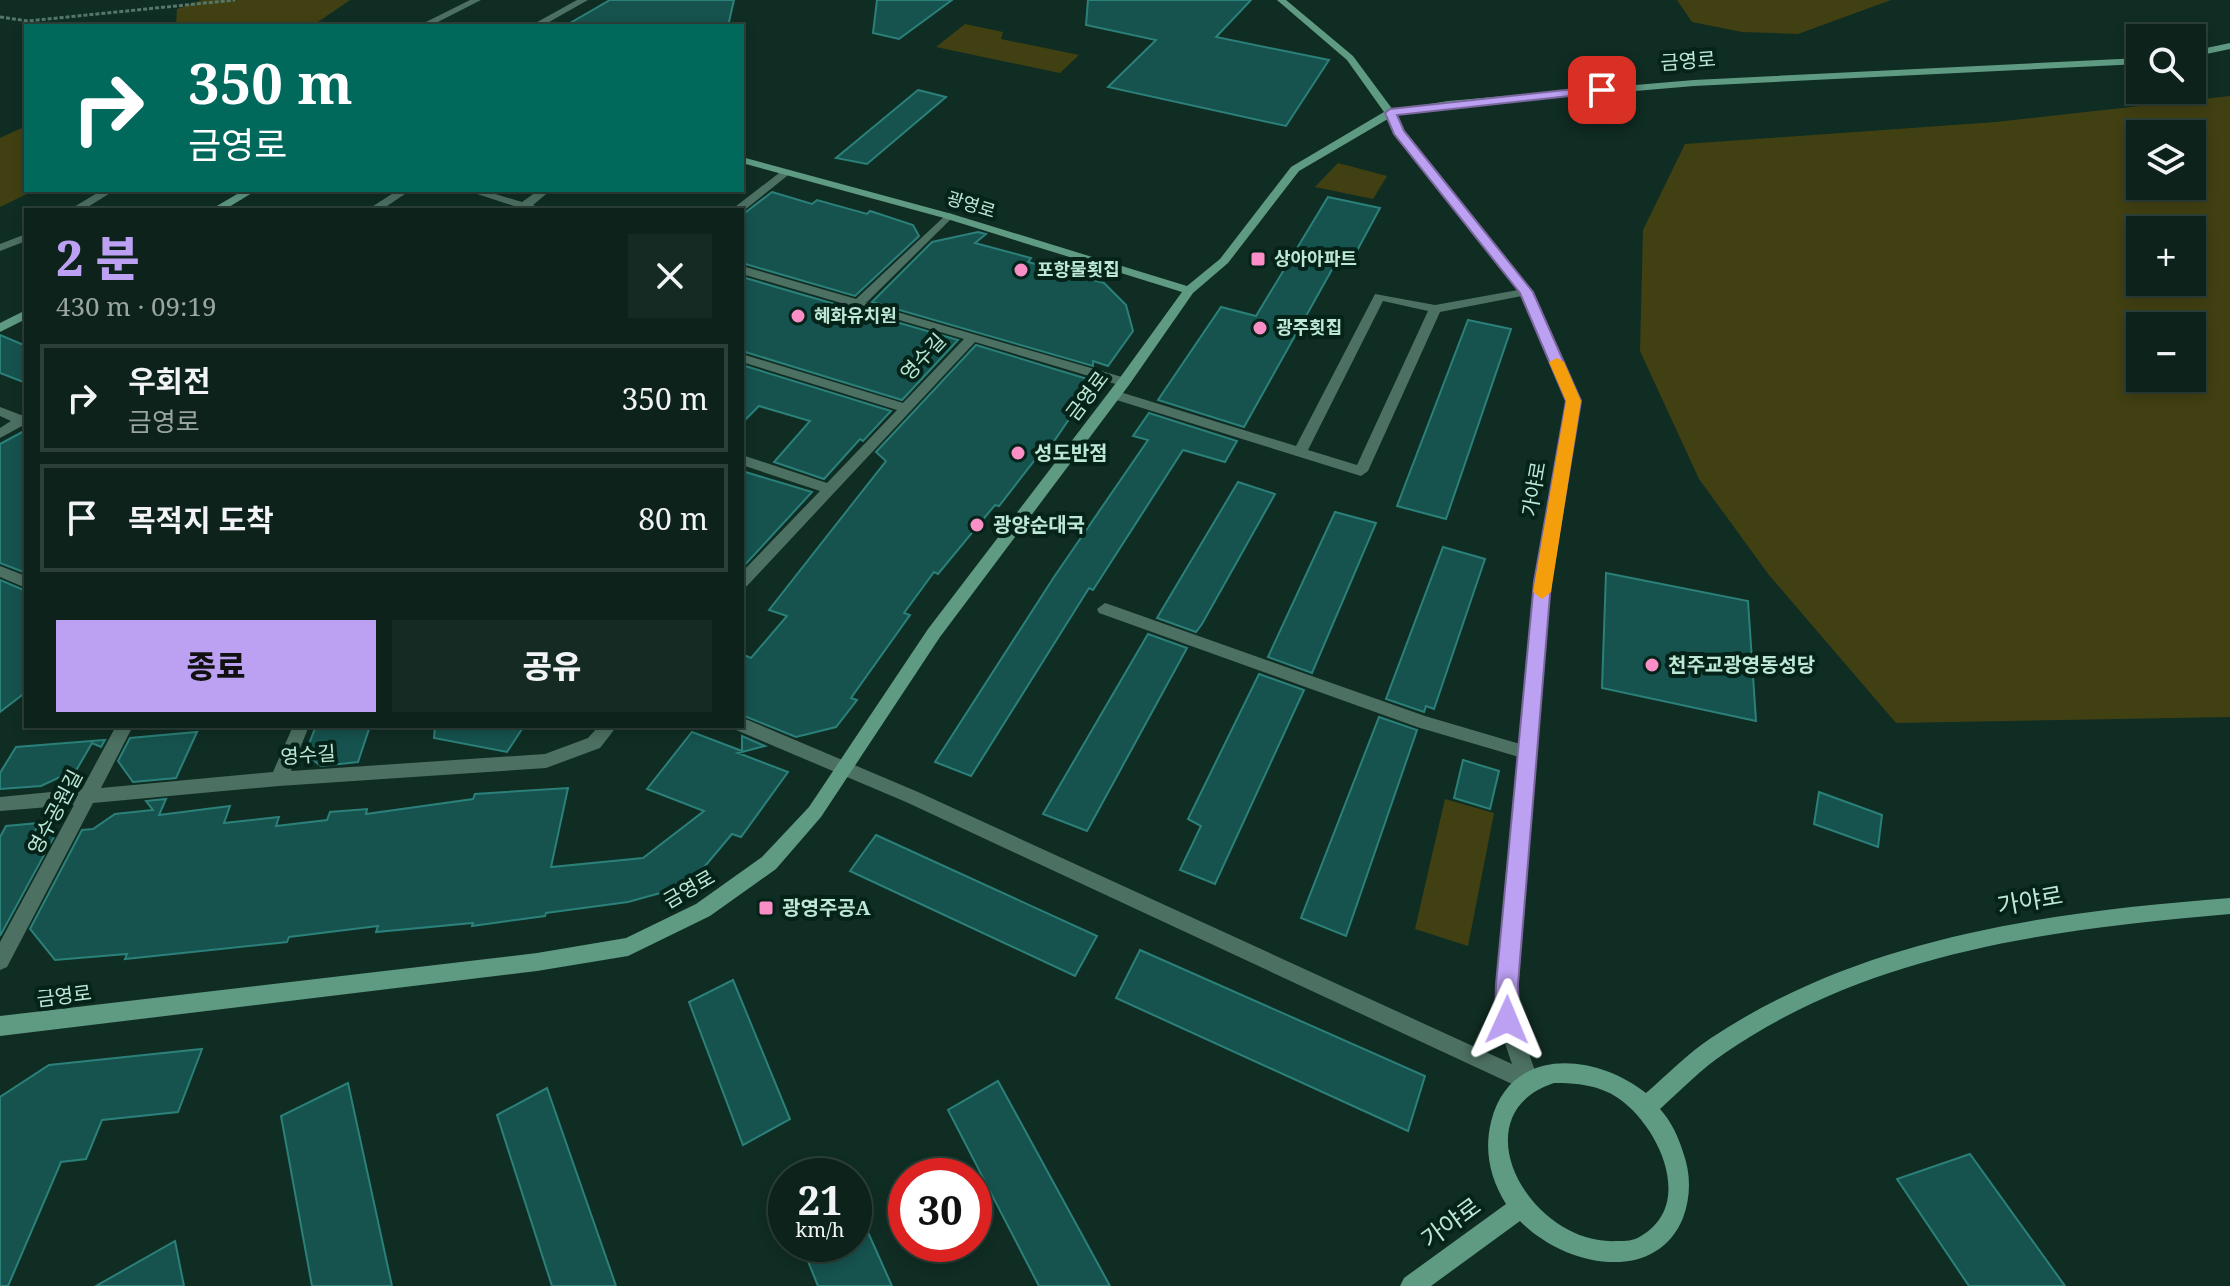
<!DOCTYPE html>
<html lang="ko">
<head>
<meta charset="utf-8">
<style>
  :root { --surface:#0c221a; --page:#152a23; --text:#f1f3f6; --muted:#9aa4a2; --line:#2c3f39; --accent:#bca0f2 }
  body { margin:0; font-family:"Noto Serif","Noto Sans KR",serif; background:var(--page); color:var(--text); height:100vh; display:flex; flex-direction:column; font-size:30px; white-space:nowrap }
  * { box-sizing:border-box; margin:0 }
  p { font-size:26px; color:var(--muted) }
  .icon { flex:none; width:44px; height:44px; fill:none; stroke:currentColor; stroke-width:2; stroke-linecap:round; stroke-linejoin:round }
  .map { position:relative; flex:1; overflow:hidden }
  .details { position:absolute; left:24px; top:208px; width:720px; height:520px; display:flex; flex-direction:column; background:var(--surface); border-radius:0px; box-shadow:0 4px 12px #0003,0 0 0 2px var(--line) }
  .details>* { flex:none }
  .top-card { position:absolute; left:24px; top:24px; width:720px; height:168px; border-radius:0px; box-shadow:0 4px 12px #0003,0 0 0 2px var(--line); background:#00695c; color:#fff; overflow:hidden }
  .controls { position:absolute; left:2126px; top:24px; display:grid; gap:16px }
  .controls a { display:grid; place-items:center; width:80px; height:80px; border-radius:0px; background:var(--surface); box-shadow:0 4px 12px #0003,0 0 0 2px var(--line); font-size:40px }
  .speed { position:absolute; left:768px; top:1158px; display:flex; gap:16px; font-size:40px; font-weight:700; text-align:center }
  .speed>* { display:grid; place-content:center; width:104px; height:104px; border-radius:50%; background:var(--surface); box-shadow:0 4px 12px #0003,0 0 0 2px var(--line); line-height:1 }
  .speed small { font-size:20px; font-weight:400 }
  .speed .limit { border:12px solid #d22; background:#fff; color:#111 }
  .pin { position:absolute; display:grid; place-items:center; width:68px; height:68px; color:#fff; margin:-34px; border-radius:16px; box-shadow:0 4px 12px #0006 }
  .me { position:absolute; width:88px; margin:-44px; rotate:1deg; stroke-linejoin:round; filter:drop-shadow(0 0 6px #0008) }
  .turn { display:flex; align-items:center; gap:28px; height:168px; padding:0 32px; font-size:36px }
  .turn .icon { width:104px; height:104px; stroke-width:2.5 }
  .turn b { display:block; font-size:56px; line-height:68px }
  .round { display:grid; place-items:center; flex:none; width:84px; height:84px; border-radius:0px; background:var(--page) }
  .head { display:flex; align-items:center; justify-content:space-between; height:136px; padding:0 32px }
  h1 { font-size:48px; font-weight:800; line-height:60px; color:var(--accent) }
  .cta { display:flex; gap:16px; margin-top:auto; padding:16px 32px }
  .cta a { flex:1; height:92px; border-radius:0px; background:var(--accent); color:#111; font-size:32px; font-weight:800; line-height:92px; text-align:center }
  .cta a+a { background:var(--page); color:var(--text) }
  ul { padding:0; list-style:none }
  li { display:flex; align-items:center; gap:24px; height:108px; margin:0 16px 12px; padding:0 16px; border:4px solid var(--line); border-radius:0px }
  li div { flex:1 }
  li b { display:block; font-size:30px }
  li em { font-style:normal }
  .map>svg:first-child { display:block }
  .green { fill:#414012; fill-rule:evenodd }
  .building { fill:#16524e; stroke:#2b807a; stroke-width:2 }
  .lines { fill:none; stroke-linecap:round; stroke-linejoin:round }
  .path { stroke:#54776a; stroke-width:3; stroke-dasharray:4 2; stroke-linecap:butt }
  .street { fill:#4c7062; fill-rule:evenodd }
  .secondary { fill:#5f9a83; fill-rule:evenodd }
  .route { fill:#bca0f2; stroke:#7a689d; stroke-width:2 }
  .slow { fill:#f59e0b }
  .poi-dot { fill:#fa8fc8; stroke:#052319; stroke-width:3 }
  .labels { text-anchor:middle; stroke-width:8; stroke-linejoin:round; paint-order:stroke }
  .far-street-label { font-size:18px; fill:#bde8d6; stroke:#052319 }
  .far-poi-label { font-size:18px; font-weight:bold; fill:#bde8d6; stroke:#052319; text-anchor:start }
  .street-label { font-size:20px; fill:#bde8d6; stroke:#052319 }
  .poi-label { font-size:20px; font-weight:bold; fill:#bde8d6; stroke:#052319; text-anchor:start }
  .near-street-label { font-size:24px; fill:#bde8d6; stroke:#052319 }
</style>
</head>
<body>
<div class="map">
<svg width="2230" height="1286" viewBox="0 0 2230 1286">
  <rect width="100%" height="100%" fill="#102d23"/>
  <g class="green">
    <path d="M202 0H350L312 26H176L177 9Z"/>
    <path d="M1677 0H1891L1798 34 1742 32 1692 22Z"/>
    <path d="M965 24 1003 32 1001 39 1079 55 1060 73 936 47Z"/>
    <path d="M2230 96V717L1896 723 1769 575 1699 479 1640 351 1643 230 1685 144 1996 122ZM2192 134V186H2140V134ZM2192 230V282H2140V230ZM2192 326V378H2140V326Z"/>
    <path d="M26 126V190H35L0 207V138Z"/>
    <path d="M1338 163 1387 176 1373 199 1315 187Z"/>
    <path d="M1445 799 1494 813 1468 946 1415 929Z"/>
  </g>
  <g class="building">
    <path d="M610 0H734L728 26H565Z"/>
    <path d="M877 0H952L899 39 873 33Z"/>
    <path d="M1088 0H1251L1216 37 1329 60 1286 126 1108 87 1156 40 1086 25Z"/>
    <path d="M918 90 946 97 867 164 836 158Z"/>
    <path d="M772 192 812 204 817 200 867 214 870 211 913 225 919 236 855 296 742 263V215Z"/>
    <path d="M1328 197 1380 208 1352 260 1339 257 1244 427 1158 400 1221 307 1256 316Z"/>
    <path d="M978 232 986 234 975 243 1031 258 1028 262 1104 283 1126 305 1133 331 1108 366 1093 361V366L872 302 932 242Z"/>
    <path d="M742 277 958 340 902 400 742 351Z"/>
    <path d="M1468 320 1511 329 1446 519 1397 506Z"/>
    <path d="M0 335 26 346V383L0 373Z"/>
    <path d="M976 345 1094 381V394L1079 417 1072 415 1052 444 1048 443 999 506 995 505 938 574 934 572 904 613 910 615 851 698 857 700 836 727 796 737 742 715V654L751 658 787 616 769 610 886 461 876 452Z"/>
    <path d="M742 365 891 411 863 441 860 439 824 479 774 462 810 421 759 406 742 423Z"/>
    <path d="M1149 413 1237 441 1225 462 1183 450 1093 590 1089 588 971 776 935 762 1054 577 1148 440 1133 436Z"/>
    <path d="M26 430V573L0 563V444Z"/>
    <path d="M742 471 812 492 742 568Z"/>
    <path d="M1238 482 1275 494 1202 624 1196 632 1157 618Z"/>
    <path d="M1335 512 1376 523 1312 673 1268 657Z"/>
    <path d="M1443 547 1485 559 1434 709 1426 706 1424 712 1386 699Z"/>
    <path d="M1606 573 1748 601 1756 721 1602 688Z"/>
    <path d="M0 580 26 591V692L0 712Z"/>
    <path d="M1148 634 1187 648 1087 831 1043 814Z"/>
    <path d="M1259 674 1304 690 1215 884 1180 870 1201 826 1188 819Z"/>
    <path d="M1379 717 1417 730 1346 936 1301 918Z"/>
    <path d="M316 726H370L358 762 321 766 305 754Z"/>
    <path d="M435 726H524L507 752 434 738Z"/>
    <path d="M197 732 176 778 133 782 118 761 130 738Z"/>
    <path d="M692 732 742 751V736L765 746 738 753 788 772 741 837 732 834 689 885 628 902 546 913 545 916 472 926 473 923 376 932 378 926 289 937 287 942 125 959 127 954 55 960 30 929 82 830 93 829 115 814 153 810 146 801 166 799 159 815 230 806 224 823 279 817 276 826 327 820 330 812 367 809 366 814 473 799 475 794 568 788 551 867 643 858 704 811 647 789Z"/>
    <path d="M104 740H105L101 747 92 743 77 769 41 786 0 789V773L16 747Z"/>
    <path d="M1463 760 1499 771 1490 809 1454 798Z"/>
    <path d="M1819 792 1882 815 1878 847 1814 824Z"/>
    <path d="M39 823 33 835 56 833 0 936V837L6 826Z"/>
    <path d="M876 835 1097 936 1075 976 850 871Z"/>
    <path d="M1140 950 1425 1076 1408 1131 1116 998Z"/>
    <path d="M733 980 790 1119 743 1145 689 1002Z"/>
    <path d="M202 1049 178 1112 102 1120 86 1159 61 1162 8 1286H0V1097L49 1065Z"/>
    <path d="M998 1081 1110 1286H1039L948 1110Z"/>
    <path d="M348 1083 392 1286H312L281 1116Z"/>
    <path d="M547 1088 616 1286H552L497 1115Z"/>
    <path d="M1970 1154 2065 1286H1969L1897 1179Z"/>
    <path d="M854 1201 892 1286H818L801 1244H854Z"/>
    <path d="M175 1241 184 1286H96Z"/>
  </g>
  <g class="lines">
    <path class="path" d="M0 17 28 21 235 0"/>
    <g class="street">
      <path d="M470 0H481L430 26H418Z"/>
      <path d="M577 0H588L542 26H530Z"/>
      <path d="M1390 110 1395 113 1403 130 1532 292 1580 401 1551 582 1517 984V1020L1539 1082 1536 1089 1529 1092 906 802 736 730 734 726H742V718L748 720 918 792 1512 1064 1497 1020V984L1519 757 1417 727 1099 613 1097 609 1105 603 1111 605 1425 716 1520 744 1535 582 1566 401 1522 296 1440 312 1368 471 1361 476 1110 398 1108 395 1110 392H1120L1296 446 1375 294 1435 305 1518 290 1394 133 1385 113ZM1383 301 1428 311 1357 465 1308 450Z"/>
      <path d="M783 170 792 172 742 212 731 210Z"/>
      <path d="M102 190H115L83 210H69Z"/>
      <path d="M398 190H411L381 210H367Z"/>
      <path d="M465 190H482L522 202 539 190H551L533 205 544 210H526Z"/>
      <path d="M948 213 952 214V218L866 303 1129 379 1131 382 1124 386 1119 385 975 342 747 586 742 588V572L820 491 742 465V455L827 483 897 410 742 362V354L903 403 964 339 742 274V266L856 299Z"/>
      <path d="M26 234V241L0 251V244Z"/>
      <path d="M0 407 21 415 26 414V427L22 426 0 438V428L11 421 0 416Z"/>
      <path d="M0 566 26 576V588L0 577Z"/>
      <path d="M116 726H133L101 788 273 772 293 726H309L291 771 545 754 588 738 599 726H617L600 748 546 768 279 786 93 803 7 967 0 970V942L74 805 0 811V797L82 789Z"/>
    </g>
    <g class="secondary">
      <path d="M1277 0H1286L1353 56 1393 110 1448 101 1694 80 2140 58V64L1694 86 1448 107 1393 116 1299 171 1228 263 1193 293 1129 385 940 637 821 817 776 869 710 916 628 956 537 971 0 1036V1016L537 953 626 938 696 904 762 857 809 807 928 629 1119 379 1182 292 944 218 742 163V157L952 214 1187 286 1220 259 1291 167 1384 112 1347 60Z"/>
      <path d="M2230 43V49L2192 57V51Z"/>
      <path d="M244 190H257L224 210H210Z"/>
      <path d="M26 310V319L0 332V323Z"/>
      <path d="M2230 898V914C2055 929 1873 951 1725 1053 1701 1069 1681 1090 1660 1109 1671 1121 1678 1136 1683 1152 1691 1174 1691 1196 1683 1218 1655 1286 1564 1266 1520 1221L1431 1286H1400L1404 1278 1506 1204C1490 1178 1484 1151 1491 1122 1510 1045 1595 1053 1646 1093 1667 1075 1687 1054 1711 1038 1865 936 2050 912 2230 898ZM1554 1083C1577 1083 1599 1085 1618 1098 1658 1125 1696 1204 1641 1236 1633 1241 1626 1241 1617 1241 1530 1246 1457 1115 1554 1083Z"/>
    </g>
  </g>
  <path class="route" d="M1602 86 1607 90 1606 92 1397 115 1404 131 1533 292 1581 401 1551 582 1518 984 1519 1020 1515 1028 1507 1031 1499 1028 1495 1020 1496 984 1534 582 1566 401 1520 293 1394 134 1385 113 1390 109Z"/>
  <path class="slow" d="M1557 358 1564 362 1581 401 1551 592 1542 599 1533 592 1566 401 1549 362Z"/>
  <g class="poi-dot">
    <rect x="1250" y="251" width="16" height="16" rx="4"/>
    <circle cx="1021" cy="270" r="8"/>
    <circle cx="798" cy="316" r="8"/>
    <circle cx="1260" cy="328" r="8"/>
    <circle cx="1018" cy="453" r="8"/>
    <circle cx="977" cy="525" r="8"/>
    <circle cx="1652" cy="665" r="8"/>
    <rect x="758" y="900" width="16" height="16" rx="4"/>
  </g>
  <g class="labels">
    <g class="far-street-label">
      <text transform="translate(971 205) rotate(17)" y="6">광영로</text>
    </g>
    <g class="far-poi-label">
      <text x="1274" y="265">상아아파트</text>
      <text x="1037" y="276">포항물횟집</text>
      <text x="814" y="322">혜화유치원</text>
      <text x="1276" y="334">광주횟집</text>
    </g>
    <g class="street-label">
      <text transform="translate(1688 61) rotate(-4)" y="7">금영로</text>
      <text transform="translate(923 357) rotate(-47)" y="7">영수길</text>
      <text transform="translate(1087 396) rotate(-53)" y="7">금영로</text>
      <text transform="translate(1534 489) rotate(-80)" y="7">가야로</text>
      <text transform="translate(308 755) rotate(-4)" y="7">영수길</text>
      <text transform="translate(55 812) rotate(-62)" y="7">영수공원길</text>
      <text transform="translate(689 889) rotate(-30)" y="7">금영로</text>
      <text transform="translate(64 996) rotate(-7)" y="7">금영로</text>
    </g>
    <g class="poi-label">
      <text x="1034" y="460">성도반점</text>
      <text x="993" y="532">광양순대국</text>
      <text x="1668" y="672">천주교광영동성당</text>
      <text x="782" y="915">광영주공A</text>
    </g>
    <g class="near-street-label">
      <text transform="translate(2030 901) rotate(-10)" y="8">가야로</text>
      <text transform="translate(1451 1223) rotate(-36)" y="8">가야로</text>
    </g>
  </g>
</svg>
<div class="controls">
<a><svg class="icon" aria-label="search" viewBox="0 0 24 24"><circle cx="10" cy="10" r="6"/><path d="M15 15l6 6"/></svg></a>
<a><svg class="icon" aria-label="layers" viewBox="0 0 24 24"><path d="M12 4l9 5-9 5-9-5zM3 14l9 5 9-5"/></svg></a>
<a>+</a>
<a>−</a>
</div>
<div class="speed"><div>21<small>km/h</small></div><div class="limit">30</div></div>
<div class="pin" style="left:1602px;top:90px;background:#d93025"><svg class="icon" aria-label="arrive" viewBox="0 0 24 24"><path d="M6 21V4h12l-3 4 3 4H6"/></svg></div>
<svg class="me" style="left:1507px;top:1020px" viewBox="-20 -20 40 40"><path d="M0-17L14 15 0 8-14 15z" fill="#bca0f2" stroke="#fff" stroke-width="4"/></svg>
<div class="top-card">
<div class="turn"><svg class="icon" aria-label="right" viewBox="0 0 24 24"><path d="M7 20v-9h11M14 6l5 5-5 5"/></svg><div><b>350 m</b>금영로</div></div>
</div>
<section class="details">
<div class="head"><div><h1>2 분</h1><p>430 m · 09:19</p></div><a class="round"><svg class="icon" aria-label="close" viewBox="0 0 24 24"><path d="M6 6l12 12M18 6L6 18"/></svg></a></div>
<ul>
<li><svg class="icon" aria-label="right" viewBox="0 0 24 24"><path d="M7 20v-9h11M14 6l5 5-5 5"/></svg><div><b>우회전</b><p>금영로</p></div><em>350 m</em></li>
<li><svg class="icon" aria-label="arrive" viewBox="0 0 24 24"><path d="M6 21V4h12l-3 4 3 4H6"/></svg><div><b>목적지 도착</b></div><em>80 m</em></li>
</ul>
<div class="cta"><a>종료</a><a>공유</a></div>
</section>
</div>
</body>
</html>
